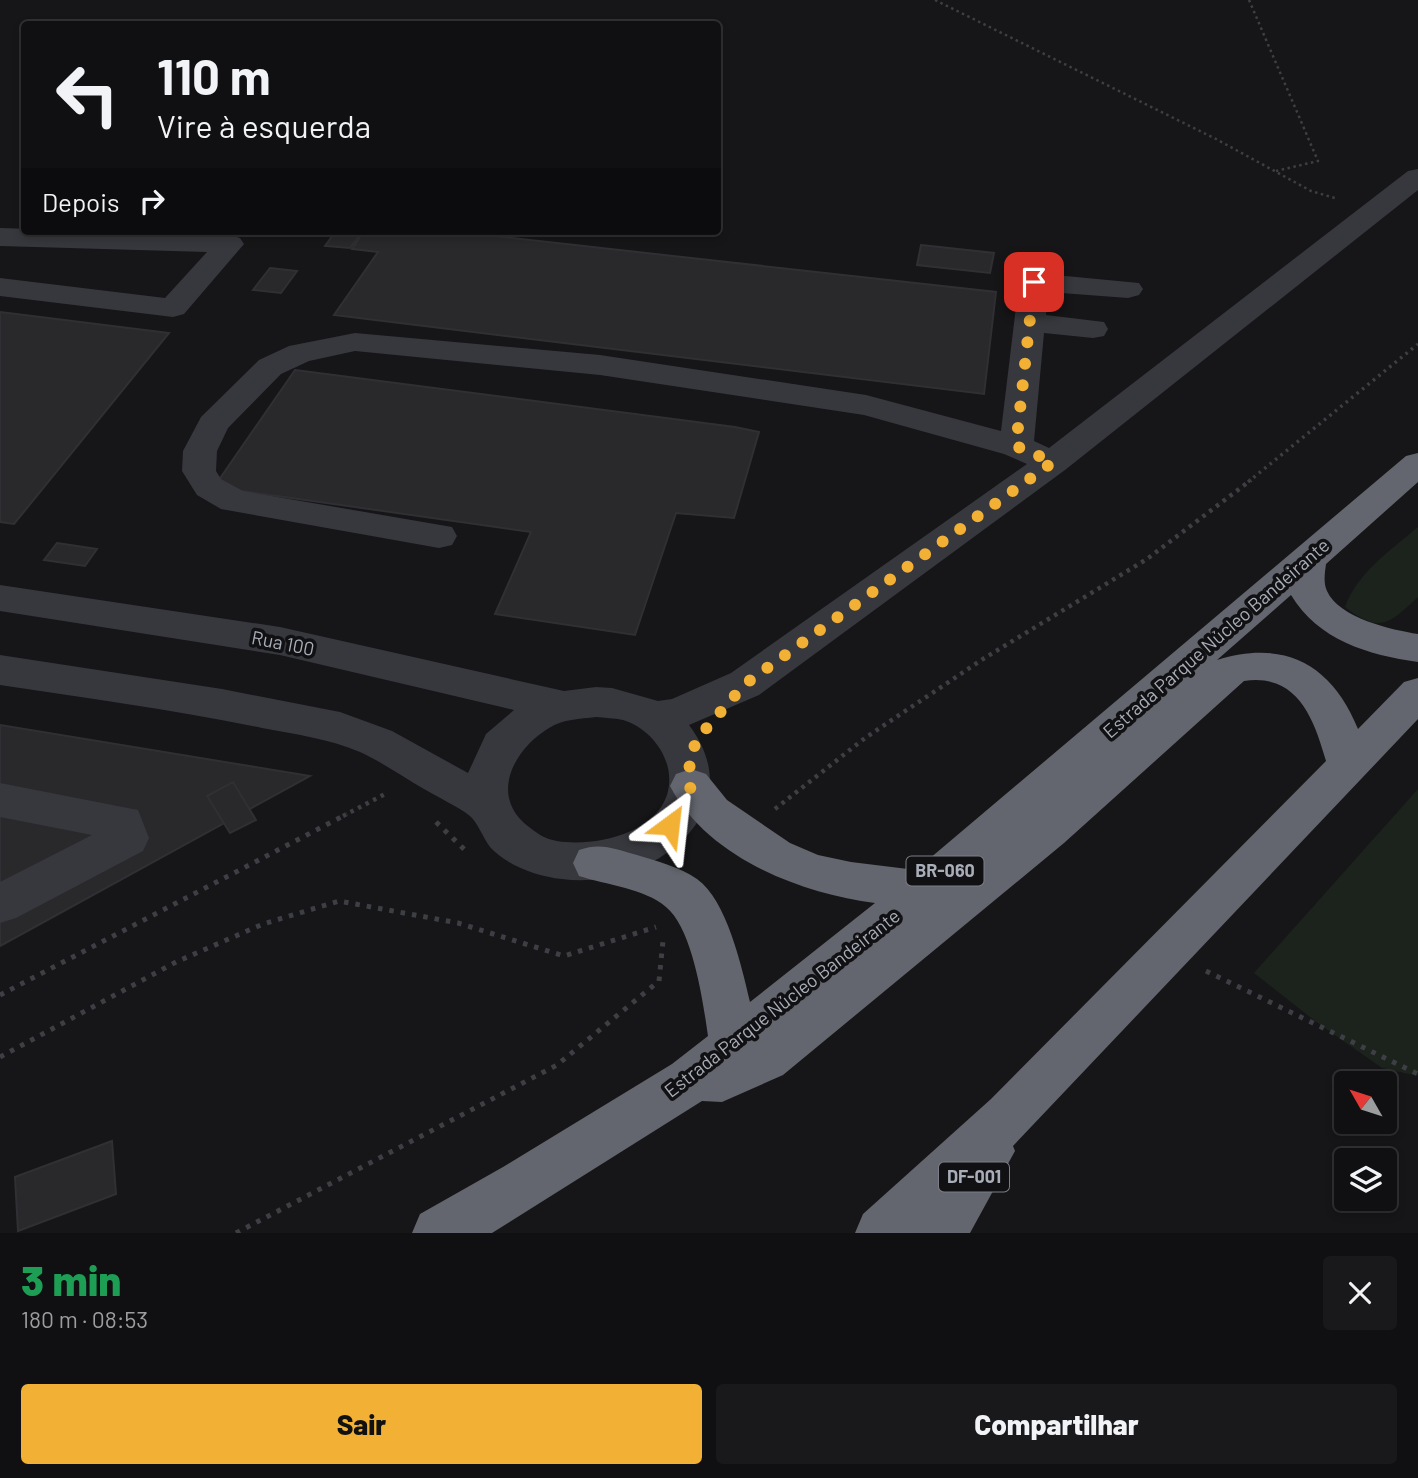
<!DOCTYPE html>
<html lang="pt">
<head>
<meta charset="utf-8">
<style>
  :root { --surface:#101012; --page:#19191b; --text:#f1f3f6; --muted:#9c9d9f; --line:#303032; --accent:#f2b134 }
  body { margin:0; font-family:Barlow,sans-serif; background:var(--page); color:var(--text); height:100vh; display:flex; flex-direction:column; font-size:26px; white-space:nowrap }
  * { box-sizing:border-box; margin:0 }
  p { font-size:23px; color:var(--muted) }
  .icon { flex:none; width:38px; height:38px; fill:none; stroke:currentColor; stroke-width:2; stroke-linecap:round; stroke-linejoin:round }
  .map { position:relative; height:1233px; overflow:hidden }
  .details { display:flex; flex-direction:column; background:var(--surface); flex:1 }
  .details>* { flex:none }
  .guide { position:absolute; left:21px; top:21px; width:700px; height:214px; border-radius:7px; box-shadow:0 4px 10px #0003,0 0 0 2px var(--line); background:#101012; color:var(--text); overflow:hidden }
  .needle { width:46px; rotate:309deg }
  .tools { position:absolute; left:1334px; top:1071px; display:grid; gap:14px }
  .tools a { display:grid; place-items:center; width:63px; height:63px; border-radius:7px; background:var(--surface); box-shadow:0 4px 10px #0003,0 0 0 2px var(--line); font-size:35px }
  .pin { position:absolute; display:grid; place-items:center; width:60px; height:60px; color:#fff; margin:-30px; border-radius:14px; box-shadow:0 4px 10px #0006 }
  .me { position:absolute; width:77px; margin:-38px; rotate:30deg; stroke-linejoin:round; filter:drop-shadow(0 0 5px #0008) }
  .turn { display:flex; align-items:center; gap:24px; height:147px; padding:0 21px; font-size:32px }
  .turn .icon { width:91px; height:91px; stroke-width:2.5 }
  .turn b { display:block; font-size:49px; line-height:60px }
  .then { display:flex; align-items:center; height:66px; padding:0 21px; background:#0003; gap:14px; font-size:26px }
  .round { display:grid; place-items:center; flex:none; width:74px; height:74px; border-radius:7px; background:var(--page) }
  .head { display:flex; align-items:center; justify-content:space-between; height:119px; padding:0 21px }
  h1 { font-size:42px; font-weight:800; line-height:52px; color:#1e9e55 }
  .primary-button { display:flex; gap:14px; margin-top:auto; padding:14px 21px }
  .primary-button a { flex:1; height:80px; border-radius:7px; background:var(--accent); color:#111; font-size:28px; font-weight:800; line-height:80px; text-align:center }
  .primary-button a+a { background:var(--page); color:var(--text) }
  .map>svg:first-child { display:block }
  .green { fill:#1c231d }
  .building { fill:#29292c; stroke:#303034; stroke-width:2 }
  .lines { fill:none; stroke-linecap:round; stroke-linejoin:round }
  .path-far3 { stroke:#3d3f44; stroke-width:2.5; stroke-dasharray:2.5 3.5; stroke-linecap:butt }
  .path-far2 { stroke:#3d3f44; stroke-width:3.5; stroke-dasharray:2.5 4.5; stroke-linecap:butt }
  .path-far1 { stroke:#3d3f44; stroke-width:4.5; stroke-dasharray:3.5 5; stroke-linecap:butt }
  .path { stroke:#3d3f44; stroke-width:5; stroke-dasharray:4.5 7; stroke-linecap:butt }
  .minor { fill:#37383d; fill-rule:evenodd }
  .highway { fill:#63666e; fill-rule:evenodd }
  .route { stroke:#f2b134; stroke-width:12; stroke-dasharray:0 21.6 }
  .labels { text-anchor:middle; stroke-width:7; stroke-linejoin:round; paint-order:stroke }
  .shield { fill:#111113; stroke:#7b7e86; stroke-width:2 }
  .shield-label { font-size:18px; font-weight:bold; fill:#a8adb8 }
  .street-label { font-size:19px; fill:#a8adb8; stroke:#111113 }
</style>
</head>
<body>
<div class="map">
<svg width="1418" height="1233" viewBox="0 0 1418 1233">
  <rect width="100%" height="100%" fill="#161618"/>
  <g class="green">
    <path d="M1418 527V597C1389 624 1380 634 1345 607 1357 573 1391 550 1418 527Z"/>
    <path d="M1418 789V1076L1382 1068 1315 1021 1254 973Z"/>
  </g>
  <g class="building">
    <path d="M336 231H363L350 248 325 246Z"/>
    <path d="M364 231H449L996 292 984 394 334 315 378 252 352 249Z"/>
    <path d="M921 245 994 253 990 273 917 265Z"/>
    <path d="M270 268 297 271 281 293 253 290Z"/>
    <path d="M0 312 169 333 14 524 0 522Z"/>
    <path d="M295 370 735 427 759 432 734 518 676 513 635 635 495 614 531 532 214 487Z"/>
    <path d="M57 543 97 549 85 566 44 560Z"/>
    <path d="M0 725 310 776 0 946Z"/>
    <path d="M233 782 256 820 230 833 207 796Z"/>
    <path d="M112 1141 116 1194 18 1231 15 1177Z"/>
  </g>
  <g class="lines">
    <g class="path-far3">
      <path d="M935 0 1216 139 1311 191 1338 199"/>
      <path d="M1249 0 1318 161 1276 171"/>
    </g>
    <path class="path-far2" d="M1248 482 1418 344"/>
    <g class="path-far1">
      <path d="M775 809 865 738 983 659 1147 559 1251 480"/>
      <path d="M343 816 387 793"/>
    </g>
    <g class="path">
      <path d="M436 822 465 850"/>
      <path d="M1206 971 1418 1074"/>
      <path d="M0 995 347 814"/>
      <path d="M0 1057 176 962 263 924 339 901 458 923 564 956 656 927"/>
      <path d="M236 1233 557 1065 659 981 663 941"/>
    </g>
    <g class="minor">
      <path d="M1418 169V190L1065 470 759 695 689 725C756 814 648 891 562 879 536 876 508 866 490 847 483 838 478 823 470 816 457 806 439 798 424 789 403 777 382 762 360 752 329 739 295 734 262 728 175 710 87 698 0 685V655L222 689 340 712 392 731 468 773 486 734 514 710 280 655 0 611V585L280 627 564 691 596 687 612 688 658 701 672 699 731 673 1027 464 1004 454 864 415 600 375 355 351 309 361 281 374 228 428 217 451 216 471 221 479 243 491 452 527 457 536 452 545 439 548 221 509 197 495 182 471 183 451 201 417 259 360 289 346 355 333 600 355 866 395 1001 431 1019 282 1023 276 1034 273 1139 283 1143 289 1139 295 1128 298 1048 292 1046 315 1104 322 1108 329 1104 336 1093 338 1044 333 1034 441 1049 448 1408 171ZM596 717C605 718 614 718 623 720 653 729 677 763 667 795 654 835 592 847 557 841 545 839 538 834 529 827 488 796 514 749 549 728 563 719 580 719 596 717Z"/>
      <path d="M0 228 230 235 240 238 244 244 184 314 173 317 0 296V278L165 298 207 252 0 246Z"/>
      <path d="M0 783 138 810 149 838 143 851 16 918 0 923V882L92 835 0 817Z"/>
    </g>
    <path class="highway" d="M1418 453V482L1326 564C1325 572 1323 583 1327 591 1339 618 1392 630 1418 634V662C1368 655 1318 640 1291 595L1217 660C1284 639 1332 664 1358 729L1404 682 1418 678V719L1013 1146 1015 1151 970 1233H855L863 1214 991 1099 1326 761C1314 719 1298 673 1244 681L1064 843 783 1075 722 1102 702 1101 492 1233H412L420 1214 503 1167 672 1064 708 1036C703 1002 693 929 666 907 644 888 606 885 579 876L573 863 579 850C601 842 615 849 637 855 656 861 680 867 697 879 727 900 742 968 750 1002L875 903C799 893 707 857 670 786L676 774 691 769 706 774 727 800 790 843 818 855 851 862 916 870 1406 456Z"/>
  </g>
  <g class="lines">
    <path class="route" d="M670 825 681 814 691 786 689 759 698 738 745 684 1053 462 1016 446 1034 282"/>
  </g>
  <g class="labels">
    <g class="shield">
      <rect x="906.5" y="856.5" width="77" height="29" rx="5"/>
      <rect x="939" y="1162.5" width="70" height="29" rx="5"/>
    </g>
    <g class="shield-label">
      <text x="945" y="877">BR-060</text>
      <text x="974" y="1183">DF-001</text>
    </g>
    <g class="street-label">
      <text transform="translate(1216 638) rotate(-41)" y="7">Estrada Parque Núcleo Bandeirante</text>
      <text transform="translate(283 643) rotate(11)" y="7">Rua 100</text>
      <text transform="translate(782 1003) rotate(-38)" y="7">Estrada Parque Núcleo Bandeirante</text>
    </g>
  </g>
</svg>
<div class="tools">
<a><svg class="needle" viewBox="-14 -14 28 28"><path d="M0-13l5 13h-10z" fill="#e53935"/><path d="M0 13l5-13h-10z" fill="#9c9d9f"/></svg></a>
<a><svg class="icon" aria-label="layers" viewBox="0 0 24 24"><path d="M12 4l9 5-9 5-9-5zM3 14l9 5 9-5"/></svg></a>
</div>
<div class="pin" style="left:1034px;top:282px;background:#d93025"><svg class="icon" aria-label="arrive" viewBox="0 0 24 24"><path d="M6 21V4h12l-3 4 3 4H6"/></svg></div>
<svg class="me" style="left:670px;top:825px" viewBox="-20 -20 40 40"><path d="M0-17L14 15 0 8-14 15z" fill="#f2b134" stroke="#fff" stroke-width="4"/></svg>
<div class="guide">
<div class="turn"><svg class="icon" aria-label="left" viewBox="0 0 24 24"><path d="M17 20v-9H6M10 6l-5 5 5 5"/></svg><div><b>110 m</b>Vire à esquerda</div></div>
<div class="then">Depois<svg class="icon" aria-label="right" viewBox="0 0 24 24"><path d="M7 20v-9h11M14 6l5 5-5 5"/></svg></div>
</div>
</div>
<section class="details">
<div class="head"><div><h1>3 min</h1><p>180 m · 08:53</p></div><a class="round"><svg class="icon" aria-label="close" viewBox="0 0 24 24"><path d="M6 6l12 12M18 6L6 18"/></svg></a></div>
<div class="primary-button"><a>Sair</a><a>Compartilhar</a></div>
</section>
</body>
</html>
